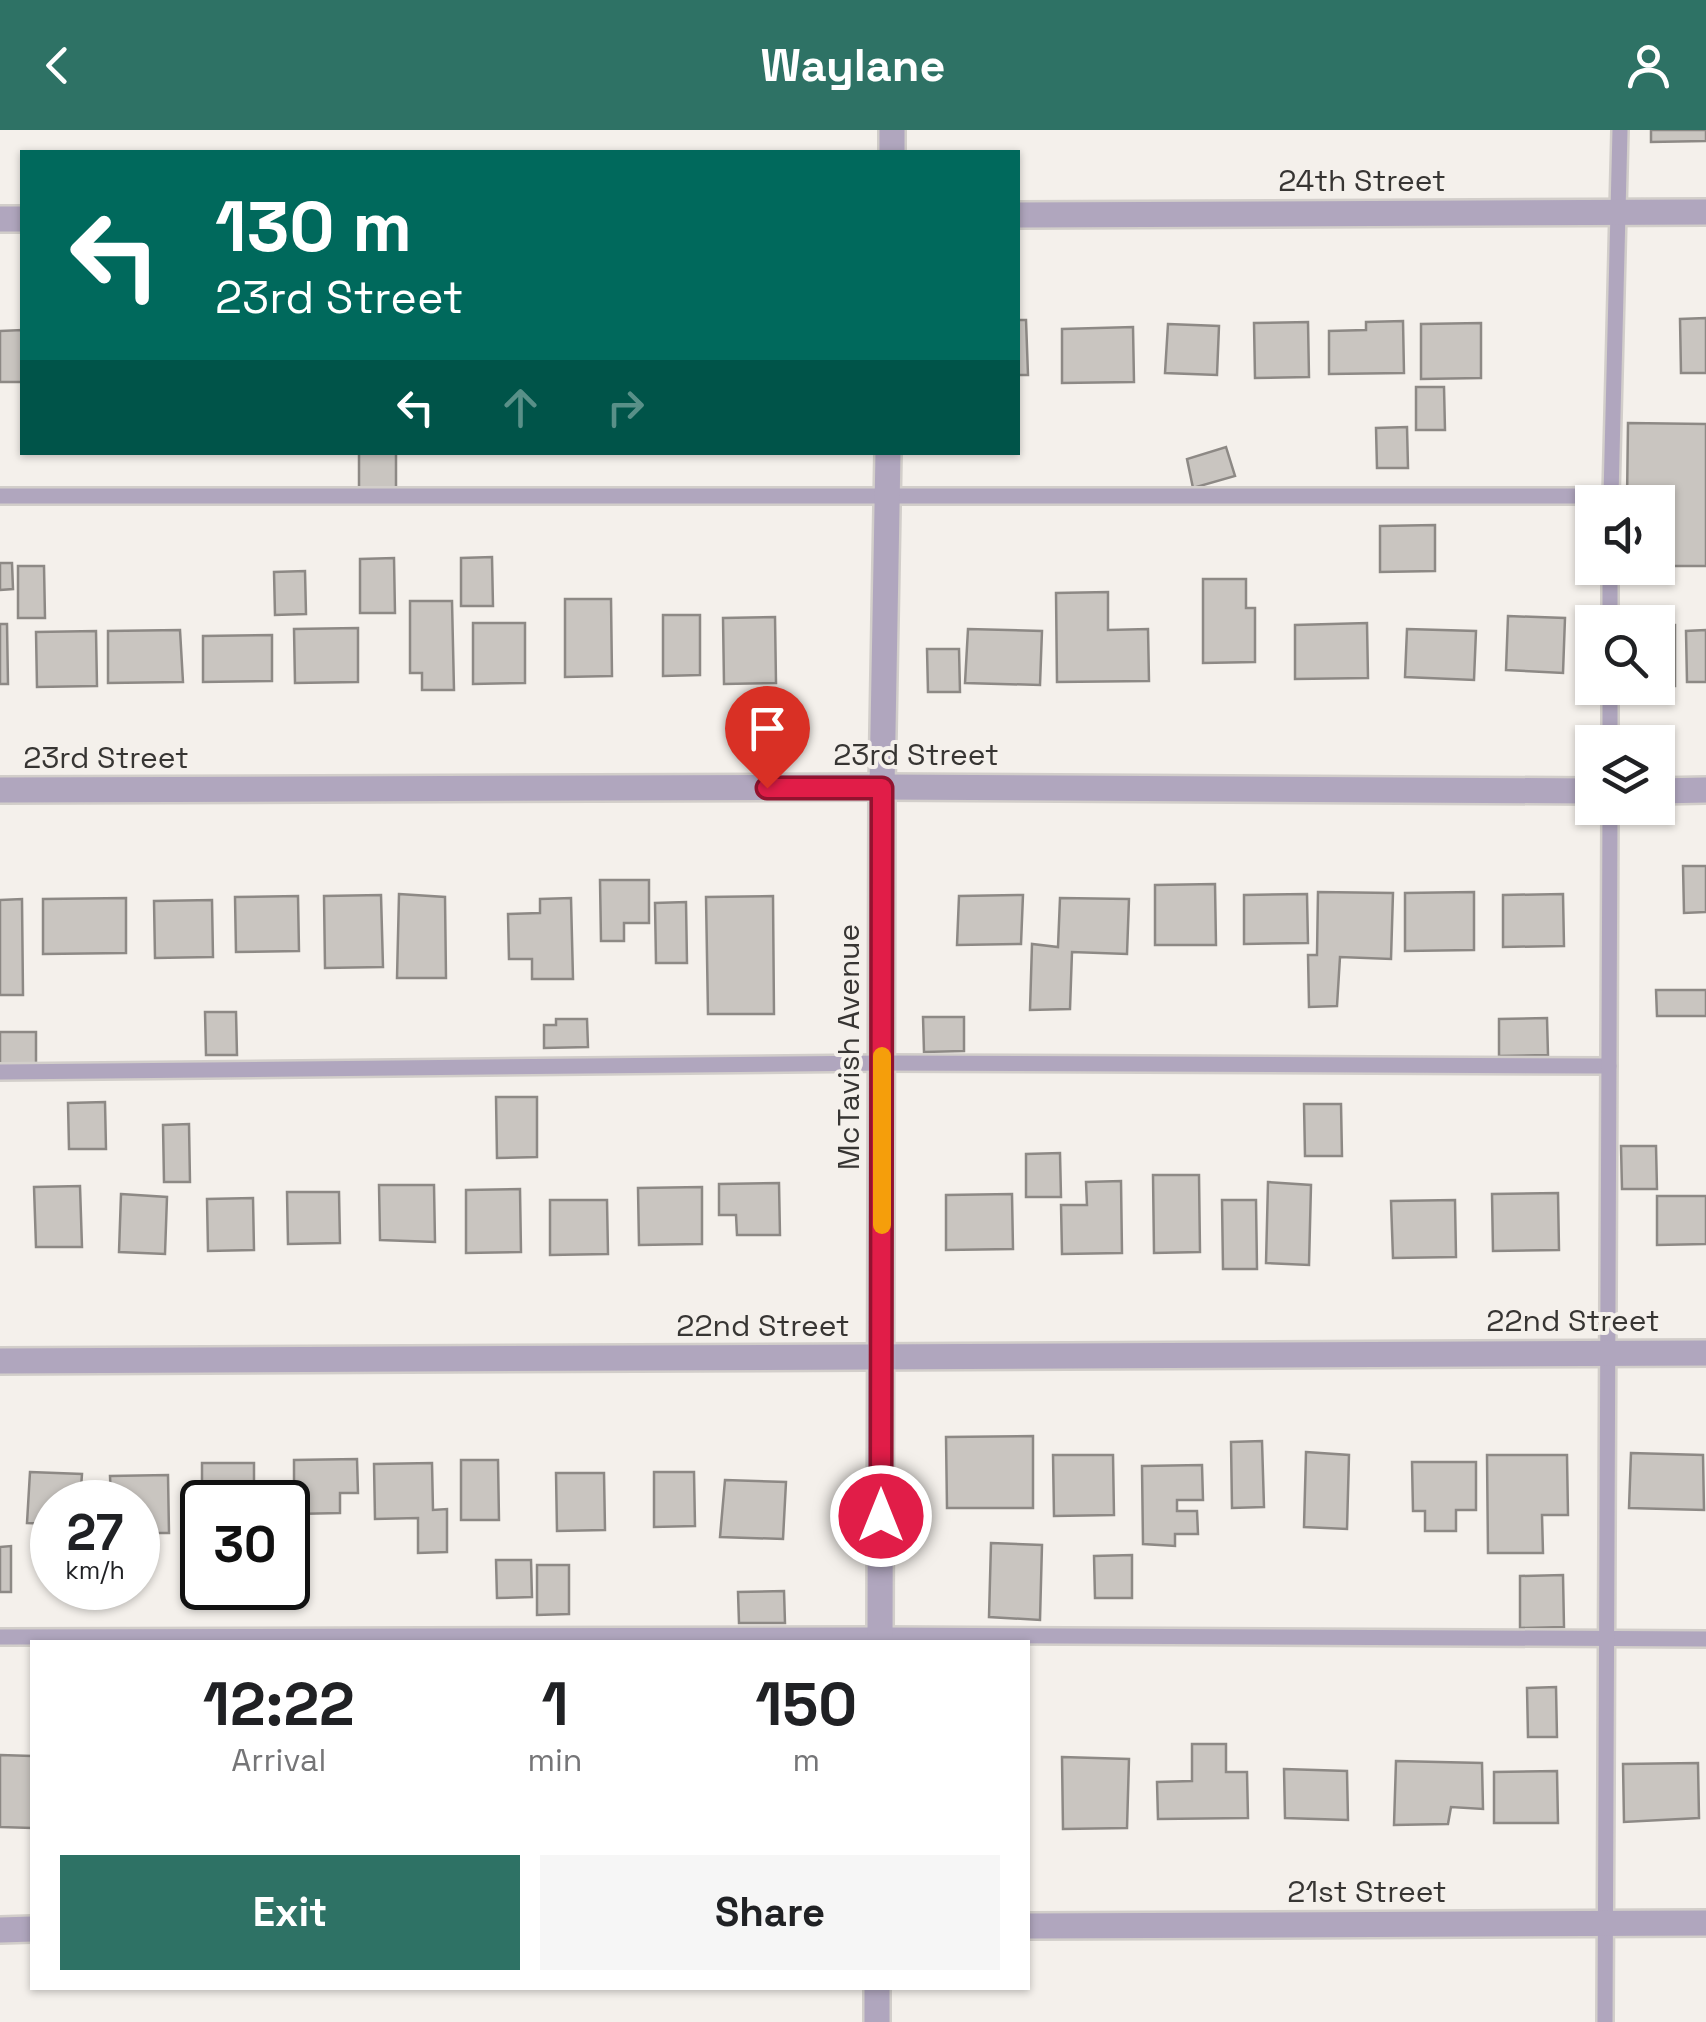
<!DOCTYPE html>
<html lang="en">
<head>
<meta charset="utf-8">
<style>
  :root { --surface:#fff; --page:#f6f6f6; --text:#202124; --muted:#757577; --accent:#2e7265 }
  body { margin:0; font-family:"Space Grotesk",sans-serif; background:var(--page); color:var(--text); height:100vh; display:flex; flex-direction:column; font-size:38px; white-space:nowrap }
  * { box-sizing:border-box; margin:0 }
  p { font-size:32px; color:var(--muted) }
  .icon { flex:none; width:55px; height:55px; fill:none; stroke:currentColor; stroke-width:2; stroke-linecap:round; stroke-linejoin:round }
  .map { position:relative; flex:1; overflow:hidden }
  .side { position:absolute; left:30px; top:1510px; width:1000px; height:350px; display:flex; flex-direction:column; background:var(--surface); border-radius:0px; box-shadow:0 2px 8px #0004 }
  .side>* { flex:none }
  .top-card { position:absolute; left:20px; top:20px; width:1000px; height:305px; border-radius:0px; box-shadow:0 2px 8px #0004; background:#00695c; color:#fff; overflow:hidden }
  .buttons { position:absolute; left:1575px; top:355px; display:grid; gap:20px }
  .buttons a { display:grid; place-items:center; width:100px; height:100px; border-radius:0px; background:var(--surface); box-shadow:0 2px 8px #0004; font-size:50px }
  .speed { position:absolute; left:30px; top:1350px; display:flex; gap:20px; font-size:50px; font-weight:700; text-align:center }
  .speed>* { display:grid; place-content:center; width:130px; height:130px; border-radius:50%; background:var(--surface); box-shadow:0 2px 8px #0004; line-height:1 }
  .speed small { font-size:25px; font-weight:400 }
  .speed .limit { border:5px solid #111; border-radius:15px; background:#fff; color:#111 }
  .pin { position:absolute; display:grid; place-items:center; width:85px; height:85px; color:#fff; margin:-102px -42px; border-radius:50% 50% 50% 0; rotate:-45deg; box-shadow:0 0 10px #0007 }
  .pin .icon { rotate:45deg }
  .me { position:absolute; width:110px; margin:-55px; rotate:0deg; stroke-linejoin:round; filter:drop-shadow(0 0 8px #0008) }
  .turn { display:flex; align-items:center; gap:35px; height:210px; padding:0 30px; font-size:45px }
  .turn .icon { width:130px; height:130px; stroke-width:2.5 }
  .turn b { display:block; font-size:70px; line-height:85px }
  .lanes { display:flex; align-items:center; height:95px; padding:0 30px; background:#0003; justify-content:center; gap:50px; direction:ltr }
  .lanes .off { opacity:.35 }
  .eta { display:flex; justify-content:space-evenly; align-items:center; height:170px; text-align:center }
  .eta b { font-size:60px; font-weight:600; line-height:70px }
  .cta { display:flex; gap:20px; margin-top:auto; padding:20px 30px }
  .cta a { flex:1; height:115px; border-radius:0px; background:var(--accent); color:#fff; font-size:40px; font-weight:600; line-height:115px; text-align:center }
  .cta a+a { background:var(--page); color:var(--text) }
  header { display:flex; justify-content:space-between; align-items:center; height:130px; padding:0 30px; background:var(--accent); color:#fff; font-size:45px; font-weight:600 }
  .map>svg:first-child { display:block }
  .building { fill:#c9c5c0; stroke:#8d8985; stroke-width:2.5 }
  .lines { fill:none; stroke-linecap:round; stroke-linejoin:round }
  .service-casing { stroke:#d2ceca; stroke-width:20 }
  .minor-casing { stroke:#d2ceca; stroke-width:30 }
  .service { stroke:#b0a6be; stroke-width:15 }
  .minor { stroke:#b0a6be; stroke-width:25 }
  .route-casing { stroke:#92132f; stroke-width:25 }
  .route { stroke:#e11d48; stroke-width:18 }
  .slow { stroke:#f59e0b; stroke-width:18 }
  .labels { text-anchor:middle; stroke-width:8; stroke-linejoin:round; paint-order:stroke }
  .street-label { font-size:30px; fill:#373533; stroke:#f4f0eb }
</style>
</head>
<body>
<header><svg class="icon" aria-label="back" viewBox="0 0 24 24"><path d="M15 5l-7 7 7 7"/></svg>Waylane<svg class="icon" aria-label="person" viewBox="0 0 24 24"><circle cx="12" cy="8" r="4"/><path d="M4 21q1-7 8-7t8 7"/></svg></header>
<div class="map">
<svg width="1706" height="1892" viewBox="0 0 1706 1892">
  <rect width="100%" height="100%" fill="#f4f0eb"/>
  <g class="building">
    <path d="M1651 0H1706V11L1651 12Z"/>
    <path d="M1706 188V243H1681L1680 189Z"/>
    <path d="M1018 190H1026L1028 245H1018Z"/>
    <path d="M1403 191 1404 243 1329 244V201L1366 200V192Z"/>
    <path d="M1308 192 1309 247 1255 248 1254 193Z"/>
    <path d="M1481 193V248L1421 249V194Z"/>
    <path d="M1168 194 1219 196 1217 245 1165 243Z"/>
    <path d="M1133 197 1134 252 1062 253V199Z"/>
    <path d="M22 200V252H0V201Z"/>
    <path d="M1416 257H1444L1445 300H1416Z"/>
    <path d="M1628 293 1706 294V436H1658V372H1627Z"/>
    <path d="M1407 297 1408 338H1377L1376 298Z"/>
    <path d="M1226 317 1235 346 1193 358 1187 329Z"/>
    <path d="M359 322H396V359L359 360Z"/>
    <path d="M1435 395V441L1380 442V396Z"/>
    <path d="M492 427 493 476H461V428Z"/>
    <path d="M394 428 395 483H360V429Z"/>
    <path d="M0 433H12L13 459 0 460Z"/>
    <path d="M18 436H44L45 488H18Z"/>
    <path d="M305 441 306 484 275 485 274 442Z"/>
    <path d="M1203 449H1246V478H1255V532L1203 533Z"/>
    <path d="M1108 462V500L1148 499 1149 551 1057 552 1056 463Z"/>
    <path d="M565 469H611L612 546 565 547Z"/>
    <path d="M410 471H452L454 560H422V543H410Z"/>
    <path d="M663 485H700V545L663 546Z"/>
    <path d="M1508 486 1565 488 1563 543 1506 540Z"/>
    <path d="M775 487 776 553 724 554 723 488Z"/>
    <path d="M473 493H525V553L473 554Z"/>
    <path d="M1367 493 1368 548 1295 549V495Z"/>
    <path d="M0 494H7L8 554H0Z"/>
    <path d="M1675 495V556H1658V496Z"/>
    <path d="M358 498V552L295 553 294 499Z"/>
    <path d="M968 499 1042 501 1040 555 965 553Z"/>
    <path d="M1407 499 1476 501 1474 550 1405 547Z"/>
    <path d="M180 500 183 552 108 553V501Z"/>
    <path d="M1706 500V552H1687L1686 501Z"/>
    <path d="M96 501 97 556 37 557 36 502Z"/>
    <path d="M272 505V551L203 552V506Z"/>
    <path d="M927 519H959L960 562H928Z"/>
    <path d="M1683 736H1706V782L1684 783Z"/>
    <path d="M600 750H649V793H624V811H601Z"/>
    <path d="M1215 754 1216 815H1155V755Z"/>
    <path d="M1318 762 1393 763 1391 829 1340 827 1337 876 1309 877 1308 825H1317Z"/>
    <path d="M1474 762V820L1405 821V763Z"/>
    <path d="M399 764 445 767 446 848H397Z"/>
    <path d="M1307 764 1308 813 1244 814V765Z"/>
    <path d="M1563 764 1564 816 1503 817V765Z"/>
    <path d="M381 765 383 837 325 838 324 766Z"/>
    <path d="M1023 765 1021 814 957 815 959 766Z"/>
    <path d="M298 766 299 821 236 822 235 767Z"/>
    <path d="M773 766 774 884H708L706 767Z"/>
    <path d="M126 768V823L43 824V769Z"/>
    <path d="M571 768 573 849H532V829H509L508 784 540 783V769Z"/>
    <path d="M1060 768 1129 769 1127 824 1072 822 1070 879 1030 880 1032 814 1058 817Z"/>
    <path d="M22 769 23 865H0V770Z"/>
    <path d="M212 770 213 827 155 828 154 771Z"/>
    <path d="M686 772 687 833H656L655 773Z"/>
    <path d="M1656 860H1706V886H1657Z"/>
    <path d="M205 882H236L237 925H206Z"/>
    <path d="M923 887H964V921L924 922Z"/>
    <path d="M1547 888 1548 925 1499 926V889Z"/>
    <path d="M556 889H587L588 917 544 918V895H556Z"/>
    <path d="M0 902H36V933L0 934Z"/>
    <path d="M496 967H537V1027L497 1028Z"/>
    <path d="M105 972 106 1019H69L68 973Z"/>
    <path d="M1304 974H1341L1342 1026H1305Z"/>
    <path d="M189 994 190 1052H164L163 995Z"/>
    <path d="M1621 1016H1656L1657 1059H1622Z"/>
    <path d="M1060 1023 1061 1067H1026V1024Z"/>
    <path d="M1153 1045H1199L1200 1122 1154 1123Z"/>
    <path d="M1121 1051 1122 1123 1062 1124 1061 1075H1087L1086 1052Z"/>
    <path d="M1268 1052 1311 1055 1309 1135 1266 1133Z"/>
    <path d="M779 1053 780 1105H737L736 1085H719V1054Z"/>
    <path d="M379 1055H434L435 1112 380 1110Z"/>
    <path d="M80 1056 82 1117H36L34 1057Z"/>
    <path d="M702 1057V1114L639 1115 638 1058Z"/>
    <path d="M520 1059 521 1122 466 1123V1060Z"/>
    <path d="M287 1062H339L340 1113 288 1114Z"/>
    <path d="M1558 1063 1559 1120 1493 1121 1492 1064Z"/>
    <path d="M121 1064 167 1067 165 1124 119 1122Z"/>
    <path d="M1012 1064 1013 1119 946 1120V1065Z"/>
    <path d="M1657 1066H1706V1114L1657 1115Z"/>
    <path d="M253 1068 254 1120 208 1121 207 1069Z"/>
    <path d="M550 1070H607L608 1124 550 1125Z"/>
    <path d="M1222 1070H1256L1257 1139H1223Z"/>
    <path d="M1455 1070 1456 1127 1393 1128 1391 1071Z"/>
    <path d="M1033 1306V1378H947L946 1307Z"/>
    <path d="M1262 1311 1264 1377 1232 1378 1231 1312Z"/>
    <path d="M1306 1322 1349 1325 1347 1399 1304 1397Z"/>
    <path d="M1631 1323 1703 1325 1704 1380 1629 1378Z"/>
    <path d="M1053 1325H1113L1114 1385 1054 1386Z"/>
    <path d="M1487 1325H1567L1568 1385H1542L1543 1423H1488Z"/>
    <path d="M357 1329 358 1363H340V1383L294 1384V1330Z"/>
    <path d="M461 1330H498L499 1390H461Z"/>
    <path d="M1412 1332H1476V1380H1456V1401H1425V1381H1413Z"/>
    <path d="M202 1333H254V1372H202V1383Z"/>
    <path d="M432 1333 433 1380 447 1379V1422L418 1423V1388L375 1389 374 1334Z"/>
    <path d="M1202 1335 1203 1370H1177V1381H1197L1198 1404H1175V1416L1143 1414 1142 1336Z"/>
    <path d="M30 1342 82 1344 80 1372H52V1394L27 1393Z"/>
    <path d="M654 1342H694L695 1396 654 1397Z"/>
    <path d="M556 1343H604L605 1400 557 1401Z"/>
    <path d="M168 1345 169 1403H138V1372H111L110 1346Z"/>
    <path d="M725 1350 786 1352 783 1409 720 1407Z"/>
    <path d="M991 1413 1042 1415 1040 1490 989 1487Z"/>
    <path d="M11 1416V1462H0V1417Z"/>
    <path d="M1132 1425V1468H1095L1094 1426Z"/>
    <path d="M496 1430H531L532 1467 497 1468Z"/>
    <path d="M537 1435H569V1484L537 1485Z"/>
    <path d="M1563 1445 1564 1497 1520 1498V1446Z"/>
    <path d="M784 1461 785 1493H739L738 1462Z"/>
    <path d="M1556 1557 1557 1607H1528L1527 1558Z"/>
    <path d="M1192 1614H1226V1642H1247L1248 1688 1158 1689 1157 1652 1192 1651Z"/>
    <path d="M0 1625 32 1626V1698L0 1697Z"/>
    <path d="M1062 1627 1129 1629 1127 1698 1063 1699Z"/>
    <path d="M1396 1631 1482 1633 1483 1679 1451 1677 1448 1694 1394 1695Z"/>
    <path d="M1698 1633 1699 1688 1624 1692 1623 1634Z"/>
    <path d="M1284 1639 1347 1641 1348 1690 1285 1688Z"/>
    <path d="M1557 1641 1558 1693H1494V1642Z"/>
  </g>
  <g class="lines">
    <g class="service-casing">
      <g id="service">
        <path d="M0 366H1611L1620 0"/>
        <path d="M1610 492V438"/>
        <path d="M1610 612V558"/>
        <path d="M0 942 882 933 1609 936"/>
        <path d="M0 1507 880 1505 1706 1509"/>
        <path d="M1605 1892 1610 678"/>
      </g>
    </g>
    <g class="minor-casing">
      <g id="minor">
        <path d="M892 22V0"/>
        <path d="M1018 85 1706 82"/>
        <path d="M0 89H22"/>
        <path d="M0 660 882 657 1592 661"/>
        <path d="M1658 661 1706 660"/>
        <path d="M0 1231 1706 1223"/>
        <path d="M880 1512 882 657 888 322"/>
        <path d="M1028 1796 1706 1793"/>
        <path d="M0 1800 32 1799"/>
        <path d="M877 1892V1858"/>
      </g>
    </g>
    <use href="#service" class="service"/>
    <use href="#minor" class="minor"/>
  </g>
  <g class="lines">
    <g class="route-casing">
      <path id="route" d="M767 658H882L881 1386"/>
    </g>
    <use href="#route" class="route"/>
    <path class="slow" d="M882 926V1095"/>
  </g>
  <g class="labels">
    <g class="street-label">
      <text x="1362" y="61">24th Street</text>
      <text x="916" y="635">23rd Street</text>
      <text x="106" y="638">23rd Street</text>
      <text transform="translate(849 917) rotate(-90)" y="10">McTavish Avenue</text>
      <text x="1573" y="1201">22nd Street</text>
      <text x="763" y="1206">22nd Street</text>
      <text x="1367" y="1772">21st Street</text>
    </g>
  </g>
</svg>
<div class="buttons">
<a><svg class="icon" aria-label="sound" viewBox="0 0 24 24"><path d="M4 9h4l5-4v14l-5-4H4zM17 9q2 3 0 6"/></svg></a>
<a><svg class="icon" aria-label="search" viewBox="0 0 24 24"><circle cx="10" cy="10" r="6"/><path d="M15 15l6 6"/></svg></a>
<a><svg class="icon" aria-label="layers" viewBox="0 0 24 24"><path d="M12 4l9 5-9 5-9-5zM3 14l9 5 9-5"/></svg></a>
</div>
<div class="speed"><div>27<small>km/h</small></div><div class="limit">30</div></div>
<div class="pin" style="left:767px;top:658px;background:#d93025"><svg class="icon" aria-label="arrive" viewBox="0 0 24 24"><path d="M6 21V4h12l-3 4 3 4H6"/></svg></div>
<svg class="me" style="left:881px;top:1386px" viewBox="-20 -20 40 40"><circle r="17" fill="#e11d48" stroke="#fff" stroke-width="3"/><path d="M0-11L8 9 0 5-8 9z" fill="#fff"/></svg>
<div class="top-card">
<div class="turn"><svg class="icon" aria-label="left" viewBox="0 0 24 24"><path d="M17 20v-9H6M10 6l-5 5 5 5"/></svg><div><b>130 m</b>23rd Street</div></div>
<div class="lanes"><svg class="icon" aria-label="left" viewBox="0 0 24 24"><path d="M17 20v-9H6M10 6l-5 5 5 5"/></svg><svg class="icon off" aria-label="ahead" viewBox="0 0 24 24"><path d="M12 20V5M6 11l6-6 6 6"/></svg><svg class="icon off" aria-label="right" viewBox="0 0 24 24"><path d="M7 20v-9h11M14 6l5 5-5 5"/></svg></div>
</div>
<section class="side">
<div class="eta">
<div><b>12:22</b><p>Arrival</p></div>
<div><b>1</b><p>min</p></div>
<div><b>150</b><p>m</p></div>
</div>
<div class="cta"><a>Exit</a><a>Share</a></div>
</section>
</div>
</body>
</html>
